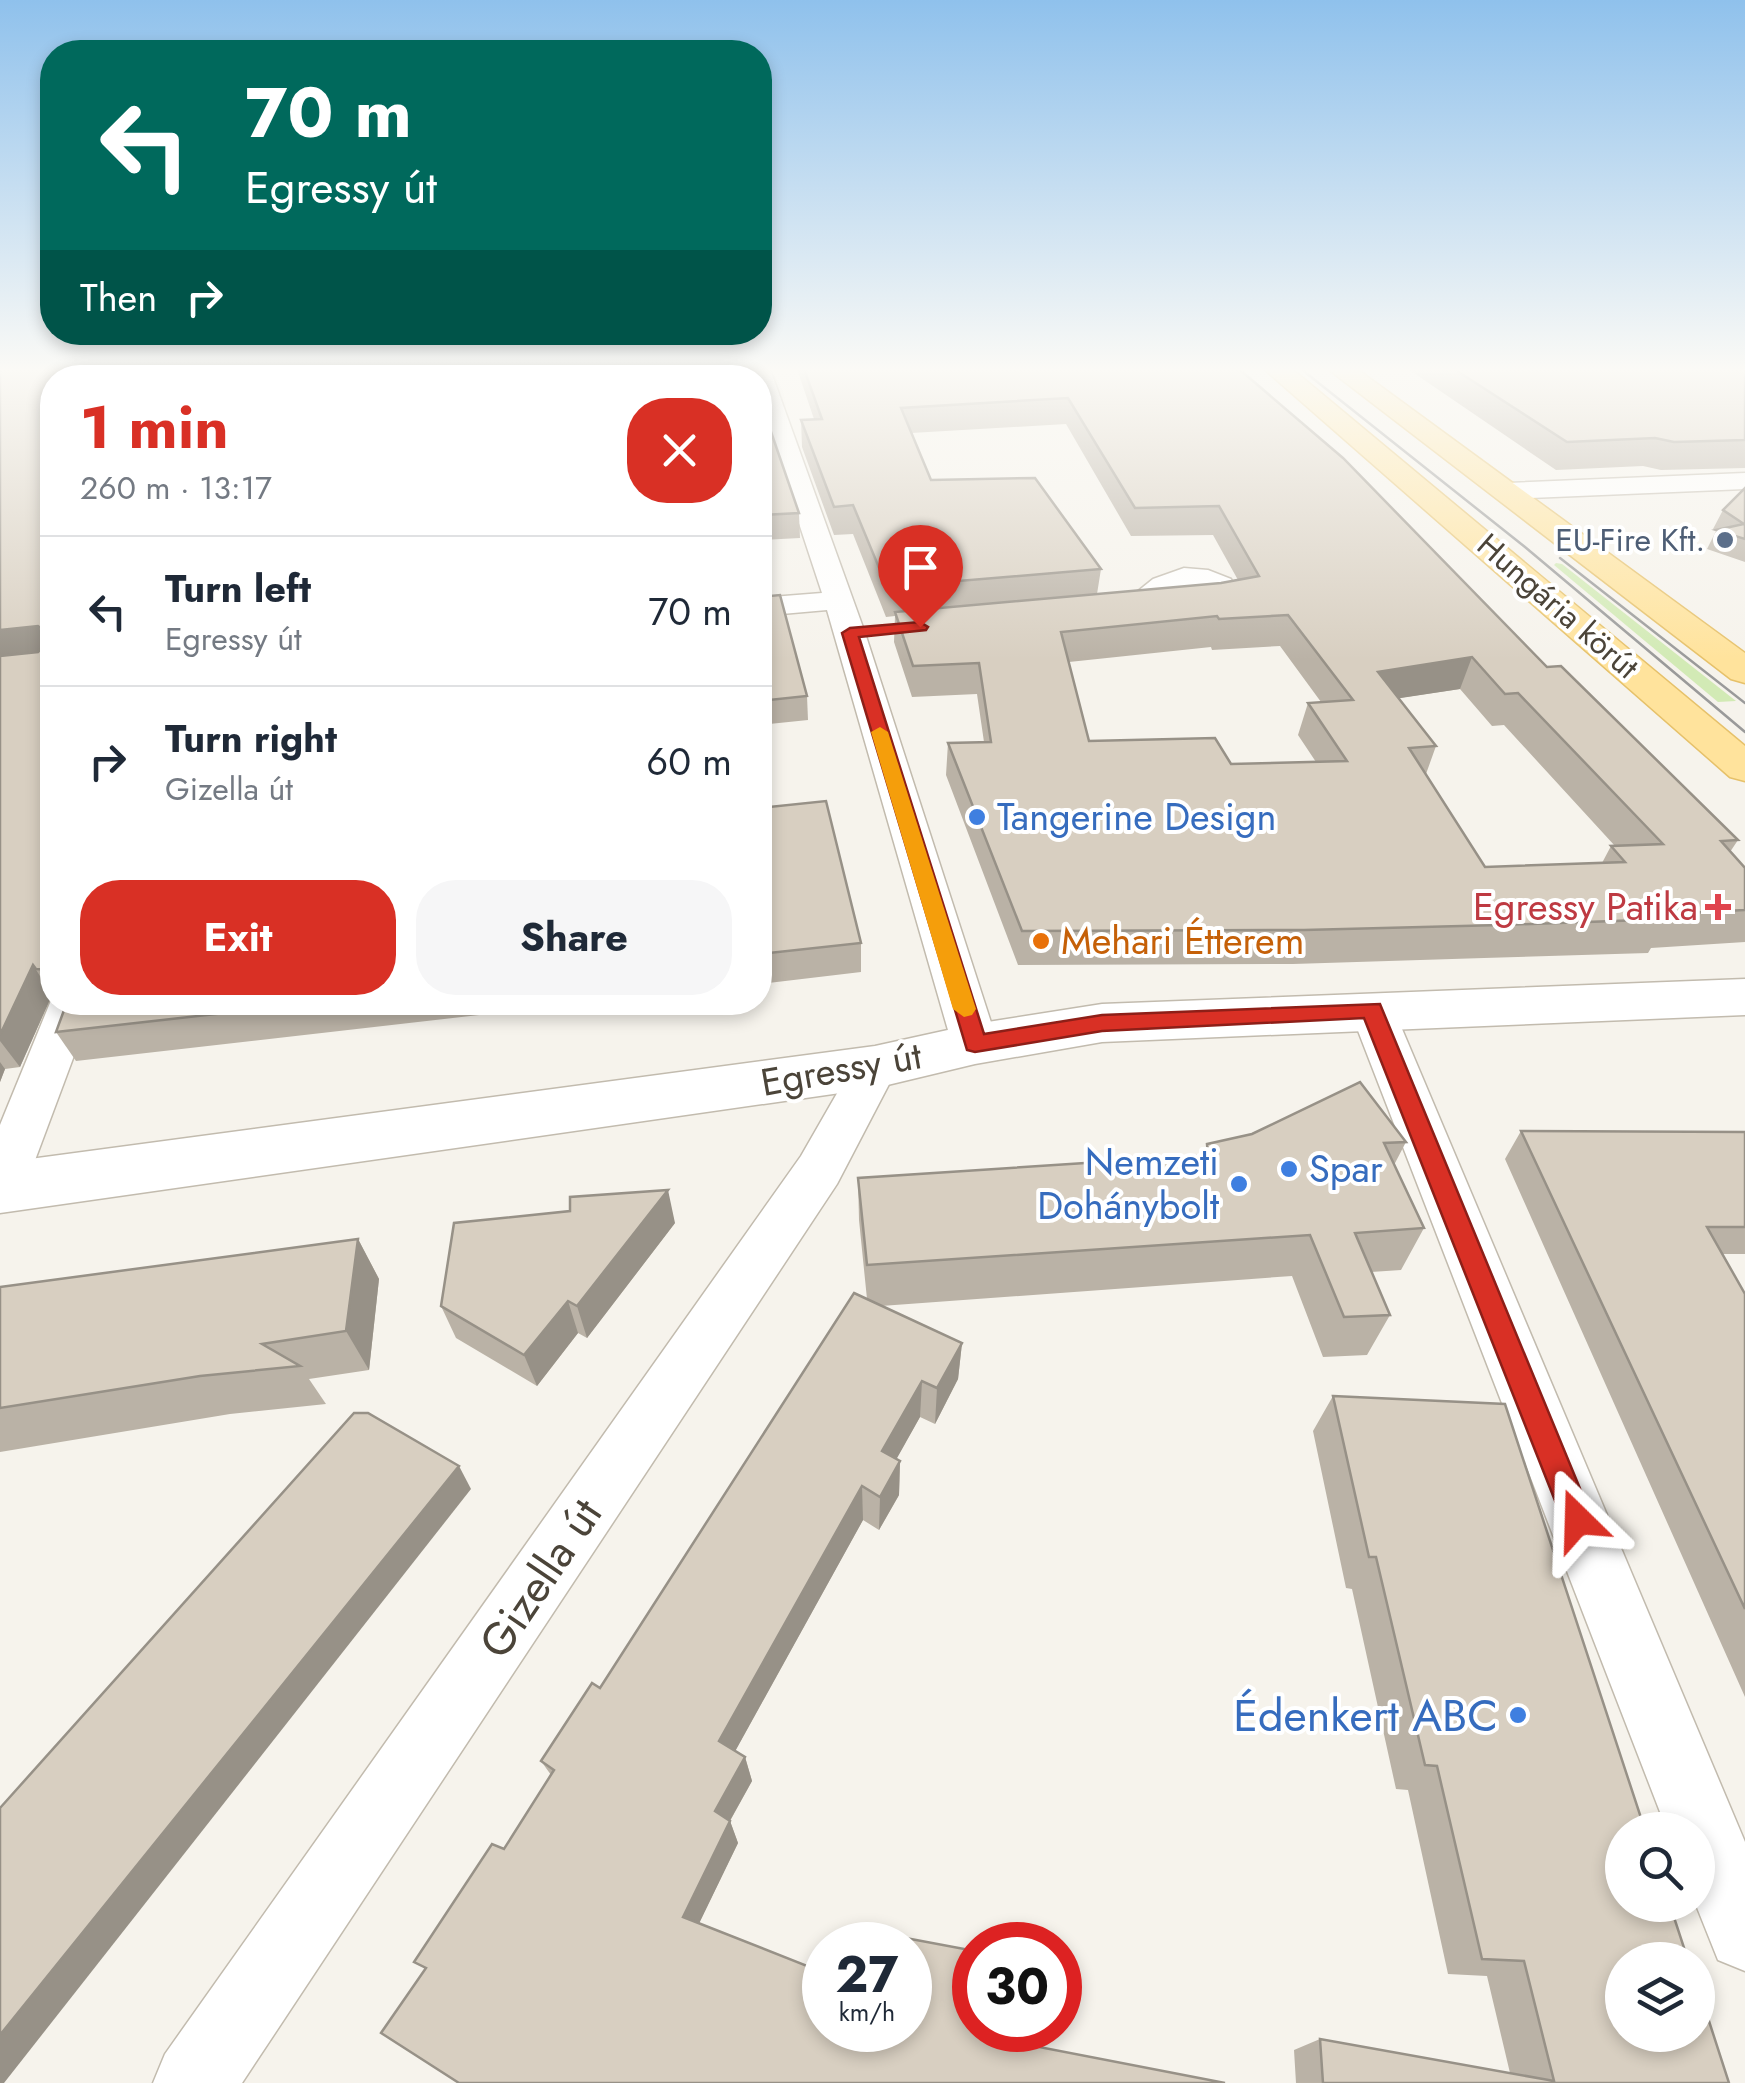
<!DOCTYPE html>
<html lang="en">
<head>
<meta charset="utf-8">
<style>
  :root { --surface:#fff; --page:#f6f6f7; --text:#1f2937; --muted:#747a83; --line:#e0e1e3; --accent:#d93025 }
  body { margin:0; font-family:Jost,sans-serif; background:var(--page); color:var(--text); height:100vh; display:flex; flex-direction:column; font-size:38px; white-space:nowrap }
  * { box-sizing:border-box; margin:0 }
  p { font-size:32px; color:var(--muted) }
  .icon { flex:none; width:55px; height:55px; fill:none; stroke:currentColor; stroke-width:2; stroke-linecap:round; stroke-linejoin:round }
  .map { position:relative; flex:1; overflow:hidden }
  .details { position:absolute; left:40px; top:365px; width:732px; height:650px; display:flex; flex-direction:column; background:var(--surface); border-radius:40px; box-shadow:0 5px 15px #0003 }
  .details>* { flex:none }
  .banner { position:absolute; left:40px; top:40px; width:732px; height:305px; border-radius:40px; box-shadow:0 5px 15px #0003; background:#00695c; color:#fff; overflow:hidden }
  .fabs { position:absolute; left:1605px; top:1812px; display:grid; gap:20px }
  .fabs a { display:grid; place-items:center; width:110px; height:110px; border-radius:50%; background:var(--surface); box-shadow:0 5px 15px #0003; font-size:50px }
  .speed { position:absolute; left:802px; top:1922px; display:flex; gap:20px; font-size:50px; font-weight:700; text-align:center }
  .speed>* { display:grid; place-content:center; width:130px; height:130px; border-radius:50%; background:var(--surface); box-shadow:0 5px 15px #0003; line-height:1 }
  .speed small { font-size:25px; font-weight:400 }
  .speed .limit { border:15px solid #d22; background:#fff; color:#111 }
  .pin { position:absolute; display:grid; place-items:center; width:85px; height:85px; color:#fff; margin:-102px -42px; border-radius:50% 50% 50% 0; rotate:-45deg; box-shadow:0 0 10px #0007 }
  .pin .icon { rotate:45deg }
  .me { position:absolute; width:110px; margin:-55px; rotate:338deg; stroke-linejoin:round; filter:drop-shadow(0 0 8px #0008) }
  .turn { display:flex; align-items:center; gap:35px; height:210px; padding:0 40px; font-size:45px }
  .turn .icon { width:130px; height:130px; stroke-width:2.5 }
  .turn b { display:block; font-size:70px; line-height:85px }
  .then { display:flex; align-items:center; height:95px; padding:0 40px; background:#0003; gap:20px; font-size:38px }
  .round { display:grid; place-items:center; flex:none; width:105px; height:105px; border-radius:40px; background:var(--page) }
  .head { display:flex; align-items:center; justify-content:space-between; height:170px; padding:0 40px }
  h1 { font-size:60px; font-weight:700; line-height:75px; color:var(--accent) }
  .action { display:flex; gap:20px; margin-top:auto; padding:20px 40px }
  .action a { flex:1; height:115px; border-radius:40px; background:var(--accent); color:#fff; font-size:40px; font-weight:700; line-height:115px; text-align:center }
  .action a+a { background:var(--page); color:var(--text) }
  ul { padding:0; list-style:none }
  li { display:flex; align-items:center; gap:30px; height:150px; padding:0 40px; border-top:2px solid var(--line) }
  li div { flex:1 }
  li b { display:block; font-size:38px }
  li em { font-style:normal }
  .map>svg:first-child { display:block }
  .green { fill:#d2eab5 }
  .lines { fill:none; stroke-linecap:round; stroke-linejoin:round }
  .minor-casing { stroke:#c2bbae; stroke-width:3 }
  .tertiary-casing { stroke:#c2bbae; stroke-width:3 }
  .primary-casing { stroke:#e6c16a; stroke-width:3 }
  .minor { fill:#fff; fill-rule:evenodd }
  .tertiary { fill:#fff; fill-rule:evenodd }
  .primary { fill:#ffe39c; fill-rule:evenodd }
  .tram { stroke:#9a9a9a; stroke-width:2.5 }
  .wall { fill:#bab2a6; fill-rule:evenodd }
  .shaded-wall { fill:#979187 }
  .building { fill:#d8cfc1; stroke:#979187; stroke-width:2.5; fill-rule:evenodd }
  .route { fill:#d93025; stroke:#8d1f18; stroke-width:2.5 }
  .slow { fill:#f59e0b }
  .service-dot { fill:#5c6f8a; stroke:#fff; stroke-width:4 }
  .shop-dot { fill:#3f7fe0; stroke:#fff; stroke-width:4 }
  .health-dot { fill:#e0444e; stroke:#fff; stroke-width:4 }
  .food-dot { fill:#e8710a; stroke:#fff; stroke-width:4 }
  .labels { text-anchor:middle; stroke-width:8; stroke-linejoin:round; paint-order:stroke }
  .far-service-label { font-size:32px; fill:#4e5e75; stroke:#fff; text-anchor:end }
  .far-street-label { font-size:32px; fill:#4b4439; stroke:#fff }
  .shop-label { font-size:38px; fill:#366cbe; stroke:#fff; text-anchor:start }
  .health-label { font-size:38px; fill:#be3a42; stroke:#fff; text-anchor:end }
  .food-label { font-size:38px; fill:#c56008; stroke:#fff; text-anchor:start }
  .street-label { font-size:38px; fill:#4b4439; stroke:#fff }
  .near-street-label { font-size:45px; fill:#4b4439; stroke:#fff }
  .near-shop-label { font-size:45px; fill:#366cbe; stroke:#fff; text-anchor:end }
</style>
</head>
<body>
<div class="map">
<svg width="1745" height="2083" viewBox="0 0 1745 2083">
  <rect width="100%" height="100%" fill="#f6f3ec"/>
  <path class="green" d="M1556 563 1562 564 1736 701 1718 702 1554 565Z"/>
  <g class="lines">
    <g class="minor-casing">
      <g id="minor">
        <path d="M749 369H770L865 633 998 1044 991 1055 975 1060 959 1055 952 1044 827 610 760 616V598L822 593 760 405V378H751Z"/>
        <path d="M1745 473V489L1508 499 1495 491 1508 483Z"/>
        <path d="M1184 568 1208 570 1231 579 1238 596C1223 614 1187 616 1166 610L1161 604 1166 598 1208 592C1180 566 1152 622 1122 614L1117 608 1153 579Z"/>
        <path d="M1372 995 1388 999 1394 1010 1745 1842V1971L1718 1960 1696 1905 1698 1830H1667L1350 1010 1356 999Z"/>
        <path d="M52 998V1002H94L25 1187 18 1201 0 1207V1125Z"/>
        <path d="M875 1050 891 1055 898 1067 837 1184 242 2083H153L165 2054 801 1156 859 1055Z"/>
      </g>
    </g>
    <g class="tertiary-casing">
      <path id="tertiary" d="M1745 979V1015L1102 1042 975 1064 875 1088 0 1213V1163L875 1046 975 1024 1102 1004Z"/>
    </g>
    <g class="primary-casing">
      <g id="primary">
        <path d="M1264 369H1292L1745 746V781L1730 777Z"/>
        <path d="M1328 369H1357L1745 653V683L1731 679Z"/>
      </g>
    </g>
    <use href="#minor" class="minor"/>
    <use href="#tertiary" class="tertiary"/>
    <use href="#primary" class="primary"/>
    <g class="tram">
      <path d="M1301 369 1525 547 1745 732"/>
      <path d="M1560 558 1745 703"/>
    </g>
  </g>
  <g class="wall">
    <path d="M0 369H480L479 378H52V995L20 1067 5 1069 0 1082Z"/>
    <path d="M726 369V378H607Z"/>
    <path d="M797 369H1239L1547 667 1738 840 1730 852 1745 868V942L1651 948 1648 953 1484 958 1293 964 1018 965 946 775 948 743 984 742 977 694 912 697 894 642 895 616 886 617 853 534 834 535 802 447 801 420 814 419ZM1066 424 1131 536 1213 535 1238 580 1221 583 1097 594 1101 569 931 480 911 433ZM1280 646 1321 702 1308 703 1298 735 1316 762 1231 764 1089 741 1069 662 1211 647 1212 650ZM1460 689 1492 726 1504 725 1615 846H1611L1602 863 1485 867 1426 774 1436 746 1399 698Z"/>
    <path d="M1408 369H1745V468L1661 470 1643 466 1556 470Z"/>
    <path d="M760 427 799 513 800 538 760 540Z"/>
    <path d="M1745 488V562L1707 549 1716 531 1713 529 1723 510Z"/>
    <path d="M760 597 807 696 808 720 760 725Z"/>
    <path d="M760 808 861 943V972L760 984Z"/>
    <path d="M67 1002H593L76 1061 56 1032Z"/>
    <path d="M1360 1082 1406 1142 1394 1165 1424 1228 1401 1270 1371 1272 1390 1315 1367 1355 1323 1357 1292 1276 881 1306 962 1343 958 1379 935 1424 920 1417 896 1459 900 1461 899 1495 879 1530 863 1520 735 1751 745 1757 752 1781 730 1821 738 1843 699 1923 825 1973V2030H910V1945H878L879 1933 975 1951V2030H1014L1013 2042 1225 2083H459L381 2033 426 1968 414 1962 492 1844 504 1849 551 1775 541 1761 592 1683 600 1688 854 1293 867 1299 859 1220 858 1178 1203 1156 1207 1144 1252 1134Z"/>
    <path d="M1521 1131 1745 1132V1254H1722L1745 1294V1697L1505 1159Z"/>
    <path d="M675 1223 587 1338 578 1333 537 1386 456 1338 441 1306Z"/>
    <path d="M358 1239 379 1279 369 1370 309 1379 326 1404 230 1414 0 1452V1287Z"/>
    <path d="M1333 1396 1729 2083H1296L1294 2050 1320 2039 1510 2073 1487 1976 1448 1974 1408 1790 1396 1789 1352 1589 1346 1588 1313 1431Z"/>
  </g>
  <g class="shaded-wall">
    <path d="M473 369H480L479 378H471Z"/>
    <path d="M38 626 52 652 0 658V630Z"/>
    <path d="M1472 657 1460 689 1368 703 1378 672Z"/>
    <path d="M33 965 52 995 20 1067 0 1041V1035Z"/>
    <path d="M0 1062 5 1069 0 1082Z"/>
    <path d="M668 1190 675 1223 587 1338 577 1306Z"/>
    <path d="M358 1239 379 1279 369 1370 346 1331Z"/>
    <path d="M568 1301 578 1333 537 1386 524 1355Z"/>
    <path d="M962 1343 958 1379 935 1424 937 1388Z"/>
    <path d="M922 1381 920 1417 882 1485V1451Z"/>
    <path d="M900 1461 899 1495 879 1530 880 1497Z"/>
    <path d="M459 1466 471 1489 4 2083H0V2035Z"/>
    <path d="M862 1486 863 1520 727 1766 719 1741Z"/>
    <path d="M745 1757 752 1781 723 1833 715 1811Z"/>
    <path d="M730 1821 738 1843 694 1934 683 1917Z"/>
  </g>
  <g class="building">
    <path d="M0 369H473L471 378H52V970L36 969 33 965 0 1035V656L38 652 42 648V629L38 626 0 630Z"/>
    <path d="M607 369H726V370L607 377Z"/>
    <path d="M804 369H1239L1343 458 1547 667 1561 666 1738 840 1721 841 1745 868V910L1665 914 1669 919 1501 925 1304 930 1022 931 948 743 991 742 979 663 913 666 895 612 1221 583 1259 576 1219 506 1135 508 1068 398 901 408 931 480 1035 478 1101 569 887 587 853 505 834 507 801 420 822 419ZM1288 615 1353 700 1308 703 1347 761 1231 764 1215 738 1089 741 1061 632 1217 616 1219 619ZM1472 657 1505 694 1518 693 1663 844 1611 846 1625 862 1485 867 1409 748 1436 746 1378 672Z"/>
    <path d="M1454 369H1745V440L1674 442 1655 438 1567 442Z"/>
    <path d="M769 426 799 513 760 515V427Z"/>
    <path d="M1745 488V539L1716 530 1744 524 1723 510Z"/>
    <path d="M780 595 807 696 760 701V597Z"/>
    <path d="M826 801 861 943 760 954V808Z"/>
    <path d="M67 1002H322L56 1032Z"/>
    <path d="M1360 1082 1406 1142 1384 1143 1424 1228 1355 1233 1390 1315 1344 1317 1310 1235 867 1265 858 1178 1208 1155 1207 1144 1252 1134Z"/>
    <path d="M1521 1131 1745 1132V1227H1707L1745 1294V1609Z"/>
    <path d="M668 1190 577 1306 568 1301 524 1355 441 1306 454 1223 570 1211V1197Z"/>
    <path d="M358 1239 346 1331 262 1344 300 1366 200 1376 0 1408V1287Z"/>
    <path d="M854 1293 962 1343 937 1388 922 1381 882 1451 900 1461 880 1497 862 1486 719 1741 745 1757 715 1811 730 1821 683 1917 825 1973V2030H910V1945H878L879 1933 975 1951V2030H1014L1013 2042 1225 2083H459L381 2033 426 1968 414 1962 492 1844 504 1849 554 1770 541 1761 592 1683 600 1688Z"/>
    <path d="M1333 1396 1505 1404 1645 1830H1622V1905H1670L1688 1960H1622V2035H1698V1987L1729 2083H1323L1320 2039 1554 2081 1524 1961 1482 1959 1437 1766 1425 1765 1376 1557H1369Z"/>
    <path d="M354 1413H368L459 1466 0 2035V1808Z"/>
  </g>
  <linearGradient id="sky" x2="0" y2="1"><stop stop-color="#8fc1ec"/><stop offset="0.56" stop-color="#fbfaf6"/><stop offset="1" stop-color="#fbfaf6" stop-opacity="0"/></linearGradient>
  <rect width="1745" height="660" fill="url(#sky)"/>
  <path class="route" d="M920 622 928 627 926 630 859 637 984 1034 1102 1015 1380 1004 1593 1520 1589 1531 1578 1535 1567 1531 1364 1018 1102 1031 975 1052 967 1050 842 633 850 628Z"/>
  <path class="slow" d="M880 727 888 732 976 1009 972 1015 964 1017 953 1009 871 732Z"/>
  <circle class="service-dot" cx="1725" cy="540" r="10"/>
  <g class="shop-dot">
    <circle cx="977" cy="817" r="10"/>
    <circle cx="1289" cy="1169" r="10"/>
    <circle cx="1239" cy="1184" r="10"/>
    <circle cx="1518" cy="1715" r="10"/>
  </g>
  <path class="health-dot" d="M1713 892h10v10h10v10h-10v10h-10v-10h-10v-10h10z"/>
  <circle class="food-dot" cx="1041" cy="941" r="10"/>
  <g class="labels">
    <g class="far-service-label">
      <text x="1705" y="551">EU-Fire Kft.</text>
    </g>
    <g class="far-street-label">
      <text transform="translate(1558 606) rotate(41)" y="11">Hungária körút</text>
    </g>
    <g class="shop-label">
      <text x="997" y="830">Tangerine Design</text>
      <text x="1219" y="1175" text-anchor="end">Nemzeti<tspan x="1219" dy="44">Dohánybolt</tspan></text>
      <text x="1309" y="1182">Spar</text>
    </g>
    <g class="health-label">
      <text x="1698" y="920">Egressy Patika</text>
    </g>
    <g class="food-label">
      <text x="1061" y="954">Mehari Étterem</text>
    </g>
    <g class="street-label">
      <text transform="translate(841 1069) rotate(-10)" y="13">Egressy út</text>
    </g>
    <g class="near-street-label">
      <text transform="translate(540 1578) rotate(-56)" y="16">Gizella út</text>
    </g>
    <g class="near-shop-label">
      <text x="1498" y="1731">Édenkert ABC</text>
    </g>
  </g>
</svg>
<div class="fabs">
<a><svg class="icon" aria-label="search" viewBox="0 0 24 24"><circle cx="10" cy="10" r="6"/><path d="M15 15l6 6"/></svg></a>
<a><svg class="icon" aria-label="layers" viewBox="0 0 24 24"><path d="M12 4l9 5-9 5-9-5zM3 14l9 5 9-5"/></svg></a>
</div>
<div class="speed"><div>27<small>km/h</small></div><div class="limit">30</div></div>
<div class="pin" style="left:920px;top:627px;background:#d93025"><svg class="icon" aria-label="arrive" viewBox="0 0 24 24"><path d="M6 21V4h12l-3 4 3 4H6"/></svg></div>
<svg class="me" style="left:1578px;top:1520px" viewBox="-20 -20 40 40"><path d="M0-17L14 15 0 8-14 15z" fill="#d93025" stroke="#fff" stroke-width="4"/></svg>
<div class="banner">
<div class="turn"><svg class="icon" aria-label="left" viewBox="0 0 24 24"><path d="M17 20v-9H6M10 6l-5 5 5 5"/></svg><div><b>70 m</b>Egressy út</div></div>
<div class="then">Then<svg class="icon" aria-label="right" viewBox="0 0 24 24"><path d="M7 20v-9h11M14 6l5 5-5 5"/></svg></div>
</div>
<section class="details">
<div class="head"><div><h1>1 min</h1><p>260 m · 13:17</p></div><a class="round" style="background:#d93025;color:#fff"><svg class="icon" aria-label="close" viewBox="0 0 24 24"><path d="M6 6l12 12M18 6L6 18"/></svg></a></div>
<ul>
<li><svg class="icon" aria-label="left" viewBox="0 0 24 24"><path d="M17 20v-9H6M10 6l-5 5 5 5"/></svg><div><b>Turn left</b><p>Egressy út</p></div><em>70 m</em></li>
<li><svg class="icon" aria-label="right" viewBox="0 0 24 24"><path d="M7 20v-9h11M14 6l5 5-5 5"/></svg><div><b>Turn right</b><p>Gizella út</p></div><em>60 m</em></li>
</ul>
<div class="action"><a>Exit</a><a>Share</a></div>
</section>
</div>
</body>
</html>
